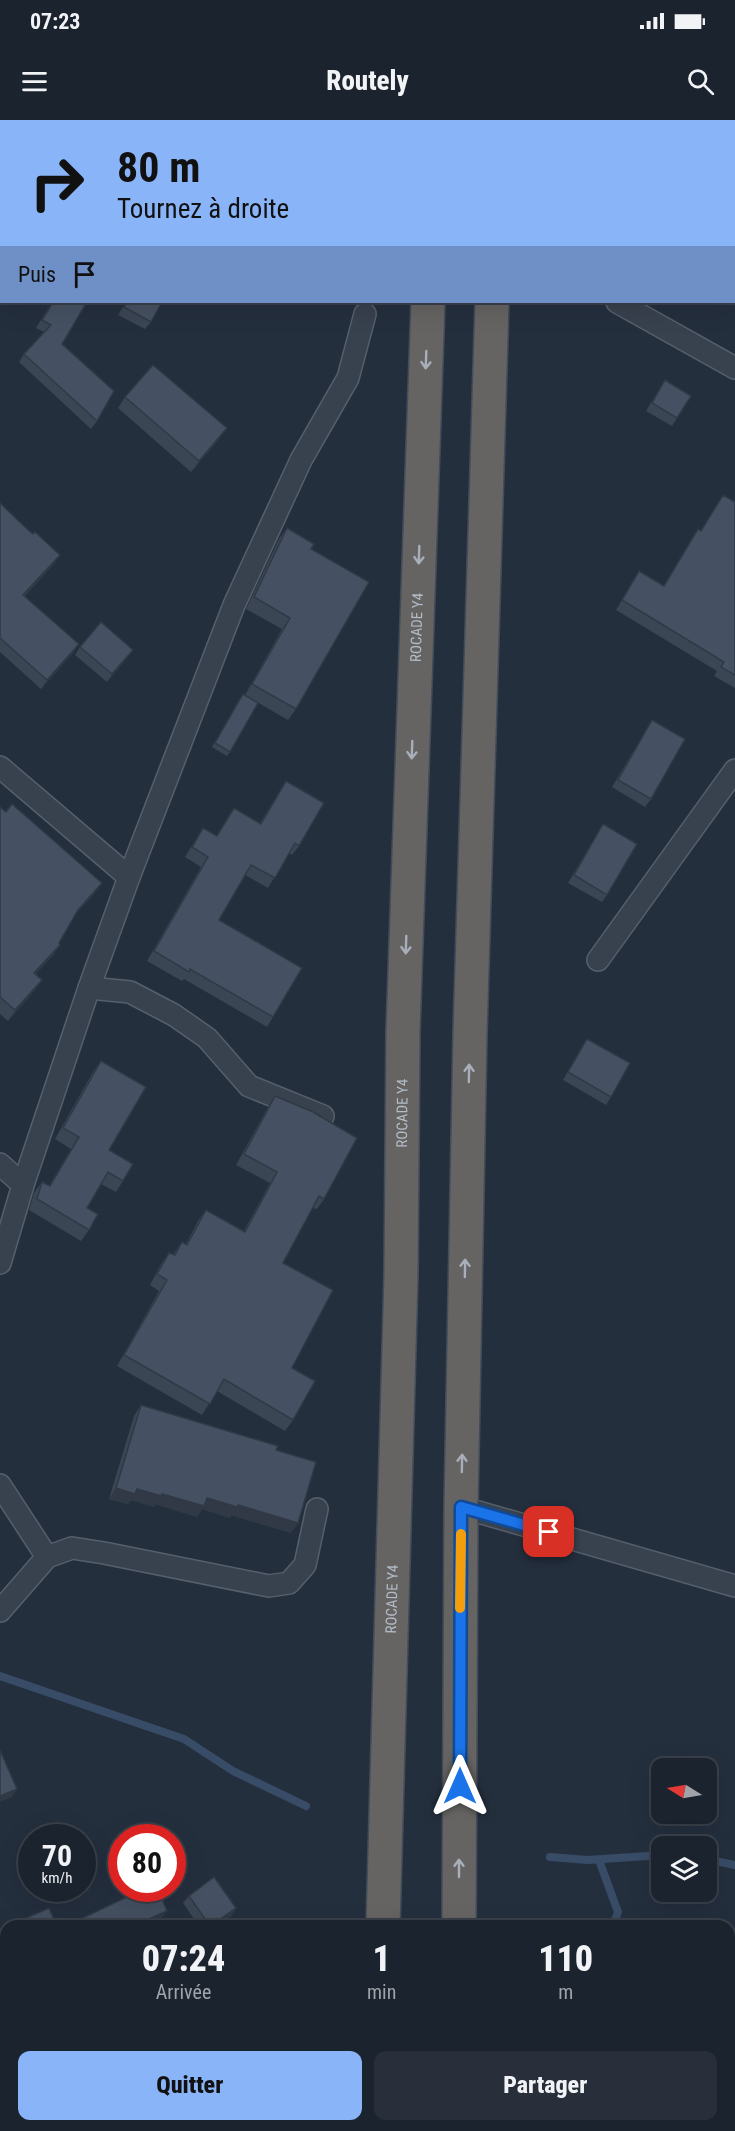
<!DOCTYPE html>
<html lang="fr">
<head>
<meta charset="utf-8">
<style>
  :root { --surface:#1b232e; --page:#282f3a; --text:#f1f3f6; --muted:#a0a4aa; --line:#39404a; --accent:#8ab4f8 }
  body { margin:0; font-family:"Roboto Condensed",sans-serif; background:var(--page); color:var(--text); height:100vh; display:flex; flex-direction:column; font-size:22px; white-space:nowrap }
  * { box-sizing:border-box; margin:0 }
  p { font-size:20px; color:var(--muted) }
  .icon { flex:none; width:33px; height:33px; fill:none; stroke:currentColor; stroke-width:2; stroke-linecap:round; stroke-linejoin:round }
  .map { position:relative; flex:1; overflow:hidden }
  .side { position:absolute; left:0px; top:1800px; width:735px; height:212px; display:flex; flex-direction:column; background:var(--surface); border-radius:18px 18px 0 0; box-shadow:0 6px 24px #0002,0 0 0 2px var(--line) }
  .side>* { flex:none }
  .hud { position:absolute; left:0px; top:0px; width:735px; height:183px; box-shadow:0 6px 24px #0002,0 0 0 2px var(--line); background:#8ab4f8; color:#111; overflow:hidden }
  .needle { width:39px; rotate:281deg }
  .buttons { position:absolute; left:651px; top:1638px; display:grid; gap:12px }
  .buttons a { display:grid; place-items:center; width:66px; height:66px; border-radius:12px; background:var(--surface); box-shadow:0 6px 24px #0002,0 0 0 2px var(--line); font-size:30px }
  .speed { position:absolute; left:18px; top:1704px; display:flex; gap:12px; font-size:30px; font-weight:700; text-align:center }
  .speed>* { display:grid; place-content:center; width:78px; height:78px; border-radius:50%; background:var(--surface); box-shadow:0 6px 24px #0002,0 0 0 2px var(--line); line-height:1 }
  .speed small { font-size:15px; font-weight:400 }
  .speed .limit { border:9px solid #d22; background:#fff; color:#111 }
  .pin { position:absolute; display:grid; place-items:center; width:51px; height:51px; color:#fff; margin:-26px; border-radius:12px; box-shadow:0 3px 9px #0006 }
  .me { position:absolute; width:66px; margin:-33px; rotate:0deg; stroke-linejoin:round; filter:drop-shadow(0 0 4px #0008) }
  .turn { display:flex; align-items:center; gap:21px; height:126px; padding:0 18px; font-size:27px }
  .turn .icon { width:78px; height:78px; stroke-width:2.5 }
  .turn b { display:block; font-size:42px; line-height:51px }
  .then { display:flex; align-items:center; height:57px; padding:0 18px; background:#0003; gap:12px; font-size:22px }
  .eta { display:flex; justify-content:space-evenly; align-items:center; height:102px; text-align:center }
  .eta b { font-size:36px; font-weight:800; line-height:42px }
  .action { display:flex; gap:12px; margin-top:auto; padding:12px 18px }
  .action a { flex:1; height:69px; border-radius:12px; background:var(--accent); color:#111; font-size:24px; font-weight:800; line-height:69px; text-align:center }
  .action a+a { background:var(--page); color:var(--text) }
  .status { display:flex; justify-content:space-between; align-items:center; height:42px; padding:0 30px; background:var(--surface); direction:ltr }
  .status svg { height:16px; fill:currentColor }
  header { display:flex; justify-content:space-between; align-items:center; height:78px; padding:0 18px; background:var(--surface); font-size:27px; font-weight:800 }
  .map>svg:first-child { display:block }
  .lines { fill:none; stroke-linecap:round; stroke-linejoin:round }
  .stream { stroke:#394c67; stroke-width:8 }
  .service-casing { stroke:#565f6c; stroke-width:14 }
  .minor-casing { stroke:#565f6c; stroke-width:24 }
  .trunk-casing { stroke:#434c59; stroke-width:36 }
  .service { stroke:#38414e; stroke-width:10 }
  .minor { stroke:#38414e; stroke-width:21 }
  .trunk { stroke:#656462; stroke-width:33 }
  .wall { fill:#3b4654 }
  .shaded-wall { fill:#303945 }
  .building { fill:#455162; stroke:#303945; stroke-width:1.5 }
  .oneway { stroke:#a8afba }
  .route-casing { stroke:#114b97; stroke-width:15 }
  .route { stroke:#1a73e8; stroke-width:10 }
  .slow { stroke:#f59e0b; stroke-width:10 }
  .labels { text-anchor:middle; stroke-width:4.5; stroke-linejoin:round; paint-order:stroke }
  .street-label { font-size:15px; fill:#b4bcc9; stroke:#1d2633 }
</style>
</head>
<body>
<div class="status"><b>07:23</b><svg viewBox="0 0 49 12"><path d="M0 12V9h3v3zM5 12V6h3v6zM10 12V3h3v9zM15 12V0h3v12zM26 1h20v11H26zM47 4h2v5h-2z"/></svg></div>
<header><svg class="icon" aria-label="menu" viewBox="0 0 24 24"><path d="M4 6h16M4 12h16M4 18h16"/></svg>Routely<svg class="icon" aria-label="search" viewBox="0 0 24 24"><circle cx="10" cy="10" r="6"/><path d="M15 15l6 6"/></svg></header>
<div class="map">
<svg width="735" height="2011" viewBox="0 0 735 2011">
  <rect width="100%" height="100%" fill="#242f3e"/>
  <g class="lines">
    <g class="stream">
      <path d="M0 1556 184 1619 233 1651 306 1686"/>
      <path d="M550 1737 588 1740 662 1735"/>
      <path d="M706 1739 735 1745"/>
      <path d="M599 1740 618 1792 613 1806"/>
      <path d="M593 2011 594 2006"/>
    </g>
    <g class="service-casing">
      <path id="service" d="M590 0V2"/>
    </g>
    <g class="minor-casing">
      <g id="minor">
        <path d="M319 0 322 2"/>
        <path d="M606 2 607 0"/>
        <path d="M617 182 735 248"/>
        <path d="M0 647 129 757"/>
        <path d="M598 840 735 650"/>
        <path d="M89 868 130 872 174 895 207 918 249 966 323 996"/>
        <path d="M0 1044 23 1065"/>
        <path d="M0 1143 23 1065 89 868 129 757 234 485 301 340 348 258 365 194"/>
        <path d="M0 1365 47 1437"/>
        <path d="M461 1387 735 1466"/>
        <path d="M0 1491 47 1437 72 1428 104 1433 269 1466 289 1463 305 1445 317 1389"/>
      </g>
    </g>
    <g class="trunk-casing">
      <g id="trunk">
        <path d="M434 2V0"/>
        <path d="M497 2 498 0"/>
        <path id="s1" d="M383 1806 401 1155 403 911 428 182"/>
        <path d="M459 1806 461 1387 470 914 492 182"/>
        <path d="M373 2011V2006"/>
        <path d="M458 2011V2006"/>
      </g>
    </g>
    <use href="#service" class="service"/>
    <use href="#minor" class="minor"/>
    <use href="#trunk" class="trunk"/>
  </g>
  <g class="wall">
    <path d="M52 182H87L62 224 97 301 91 309 19 242 24 234 44 212 36 208Z"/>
    <path d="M126 182H162L151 202 145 209 118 195Z"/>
    <path d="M665 260 677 298 672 306 646 291Z"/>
    <path d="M125 277 219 319 191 352 118 288Z"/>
    <path d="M723 375 735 382V568L714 556 717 551 616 490 639 451 664 466 692 418 698 409 701 411Z"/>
    <path d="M0 383 25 407 60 435 54 444 25 476 72 534 41 569 0 532Z"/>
    <path d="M287 408 311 429 296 589 288 600 245 575 282 509 246 489 279 419Z"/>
    <path d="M80 527 133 530 107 562 75 535Z"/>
    <path d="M240 578 230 632 227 636 212 627Z"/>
    <path d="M652 600 651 679 645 687 612 667Z"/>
    <path d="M286 661 299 726 292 735 289 733 268 768 245 755 219 800 273 897 267 907 184 859 182 861 147 841 201 747 185 737 203 708 216 716 234 688 260 703Z"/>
    <path d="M0 687 94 774 74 796 59 823 60 825 53 835 36 854 42 860 35 870 8 901 0 894Z"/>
    <path d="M603 704 607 775 602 782 568 763Z"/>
    <path d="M587 919 611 977 606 985 563 960 582 926Z"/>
    <path d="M101 941 109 1030 123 1061 116 1072 101 1064 87 1088 89 1110 81 1121 29 1090 34 1073 42 1062 49 1066 71 1029 55 1019 93 952Z"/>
    <path d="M275 976 324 1079 317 1089 313 1088 283 1143 292 1248 293 1300 285 1311 217 1271 202 1295 117 1246 159 1171 150 1165 161 1144 169 1133 173 1135 182 1122 186 1124 198 1101 206 1090 244 1111 270 1063 236 1045 268 987Z"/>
    <path d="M141 1285 276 1330 291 1413 231 1395 230 1398 202 1389 197 1397 155 1384 154 1387 131 1380 128 1384 109 1379 134 1296Z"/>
    <path d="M189 1776 236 1788 231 1796 217 1806H199L183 1783Z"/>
  </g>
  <g class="shaded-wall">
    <path d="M227 308 219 319 191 352 199 341Z"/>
    <path d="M60 435 54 444 17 484 23 475Z"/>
    <path d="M79 524 72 534 41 569 47 560Z"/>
    <path d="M133 530 128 537 107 562 112 554Z"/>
    <path d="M102 763 94 774 70 800 78 790Z"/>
    <path d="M60 825 53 835 27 864 34 853Z"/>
    <path d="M42 860 35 870 8 901 15 890Z"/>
    <path d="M116 1368 137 1369 162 1374 207 1378 238 1385 298 1403 291 1413 231 1395 230 1398 202 1389 197 1397 155 1384 154 1387 131 1380 128 1384 109 1379Z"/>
    <path d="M17 1669 12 1677 0 1682V1676Z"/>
    <path d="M236 1788 231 1796 217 1806H211Z"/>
    <path d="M167 1791 160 1800 147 1806H133Z"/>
    <path d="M6 1850V1857L0 1859V1853Z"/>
  </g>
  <g class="building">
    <path d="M53 0H82L84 2H52Z"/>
    <path d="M128 0H159L158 2H127Z"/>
    <path d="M216 0H247L246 2H215Z"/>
    <path d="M53 182H87L62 224 114 271 97 301 24 234 51 205 42 200Z"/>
    <path d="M127 182H162L151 202 124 187Z"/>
    <path d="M153 245 227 308 199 341 125 277Z"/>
    <path d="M665 260 691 276 677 298 652 283Z"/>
    <path d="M723 375 735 382V555L721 547 724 542 622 480 639 451 664 466 698 409 701 411Z"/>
    <path d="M0 383 25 407 33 414 35 412 60 435 23 475 79 524 47 560 0 518Z"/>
    <path d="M287 408 314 424 311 429 369 462 296 589 252 564 290 498 254 477Z"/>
    <path d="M101 502 133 530 112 554 80 527Z"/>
    <path d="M243 574 258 583 230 632 215 623Z"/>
    <path d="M652 600 685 619 651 679 618 660Z"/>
    <path d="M286 661 324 683 299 726 295 723 275 758 251 745 219 800 302 848 273 897 190 849 189 852 154 831 208 737 192 727 203 708 217 716 234 688 261 704Z"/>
    <path d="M12 684 102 763 78 790 59 823 60 825 34 853 42 860 15 890 0 877V687L6 692Z"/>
    <path d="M603 704 637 724 607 775 574 755Z"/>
    <path d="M587 919 630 943 611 977 568 952Z"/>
    <path d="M101 941 146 967 109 1030 133 1044 123 1061 108 1052 87 1088 98 1094 89 1110 37 1079 42 1062 50 1066 79 1017 63 1008Z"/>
    <path d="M275 976 313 992 357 1018 324 1079 319 1076 283 1143 333 1170 292 1248 315 1261 293 1300 224 1259 210 1284 124 1235 167 1160 157 1154 169 1133 175 1135 182 1122 187 1125 206 1090 245 1112 277 1052 244 1034Z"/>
    <path d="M141 1285 278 1326 276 1330 316 1342 298 1403 238 1385 237 1387 207 1378 204 1386 162 1374 161 1376 137 1369 135 1374 116 1368Z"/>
    <path d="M0 1630 17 1669 0 1676Z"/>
    <path d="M214 1757 236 1788 210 1806 189 1776Z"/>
    <path d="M151 1768H158L167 1791 133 1806H66L133 1774V1776Z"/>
    <path d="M49 1788 57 1806H8Z"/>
    <path d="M6 1807V1850L0 1853V1809Z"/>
    <path d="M177 2006H189L192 2011H164Z"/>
    <path d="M217 2006H278L280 2010 205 2011Z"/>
  </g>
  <defs><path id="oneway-shaft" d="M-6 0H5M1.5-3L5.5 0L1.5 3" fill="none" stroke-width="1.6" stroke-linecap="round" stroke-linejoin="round" transform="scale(1.5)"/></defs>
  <g class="oneway">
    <use href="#oneway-shaft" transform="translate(426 240) rotate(92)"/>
    <use href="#oneway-shaft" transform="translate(419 435) rotate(92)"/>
    <use href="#oneway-shaft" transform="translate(412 630) rotate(92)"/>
    <use href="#oneway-shaft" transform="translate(406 825) rotate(92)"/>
    <use href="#oneway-shaft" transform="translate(469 953) rotate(-89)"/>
    <use href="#oneway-shaft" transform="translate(465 1148) rotate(-89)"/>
    <use href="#oneway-shaft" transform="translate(462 1343) rotate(-89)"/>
    <use href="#oneway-shaft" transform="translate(459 1748) rotate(-90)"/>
  </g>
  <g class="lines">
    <g class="route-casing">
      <path id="route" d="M460 1666 461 1387 549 1412"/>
    </g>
    <use href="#route" class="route"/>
    <path class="slow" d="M460 1488 461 1414"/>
  </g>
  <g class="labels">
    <g class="street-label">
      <text dy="5" stroke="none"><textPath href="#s1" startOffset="1299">ROCADE Y4</textPath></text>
      <text dy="5" stroke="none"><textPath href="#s1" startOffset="813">ROCADE Y4</textPath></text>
      <text dy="5" stroke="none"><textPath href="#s1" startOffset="327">ROCADE Y4</textPath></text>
    </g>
  </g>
</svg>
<div class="buttons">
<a><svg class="needle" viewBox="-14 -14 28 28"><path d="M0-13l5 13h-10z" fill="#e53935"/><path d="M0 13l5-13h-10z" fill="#a0a4aa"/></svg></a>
<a><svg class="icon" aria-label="layers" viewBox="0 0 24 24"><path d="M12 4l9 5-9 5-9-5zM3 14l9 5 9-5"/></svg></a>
</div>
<div class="speed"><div>70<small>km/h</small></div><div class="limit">80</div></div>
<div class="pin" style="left:549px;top:1412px;background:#d93025"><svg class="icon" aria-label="arrive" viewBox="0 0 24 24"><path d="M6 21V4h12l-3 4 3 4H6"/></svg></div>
<svg class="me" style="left:460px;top:1666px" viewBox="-20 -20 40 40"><path d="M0-17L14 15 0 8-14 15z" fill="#1a73e8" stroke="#fff" stroke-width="4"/></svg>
<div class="hud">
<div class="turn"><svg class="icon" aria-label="right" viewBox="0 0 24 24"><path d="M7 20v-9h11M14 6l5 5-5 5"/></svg><div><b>80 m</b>Tournez à droite</div></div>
<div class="then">Puis<svg class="icon" aria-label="arrive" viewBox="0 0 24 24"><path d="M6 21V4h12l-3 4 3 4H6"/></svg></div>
</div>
<section class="side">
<div class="eta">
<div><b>07:24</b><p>Arrivée</p></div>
<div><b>1</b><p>min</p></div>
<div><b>110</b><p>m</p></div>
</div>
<div class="action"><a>Quitter</a><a>Partager</a></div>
</section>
</div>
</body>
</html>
